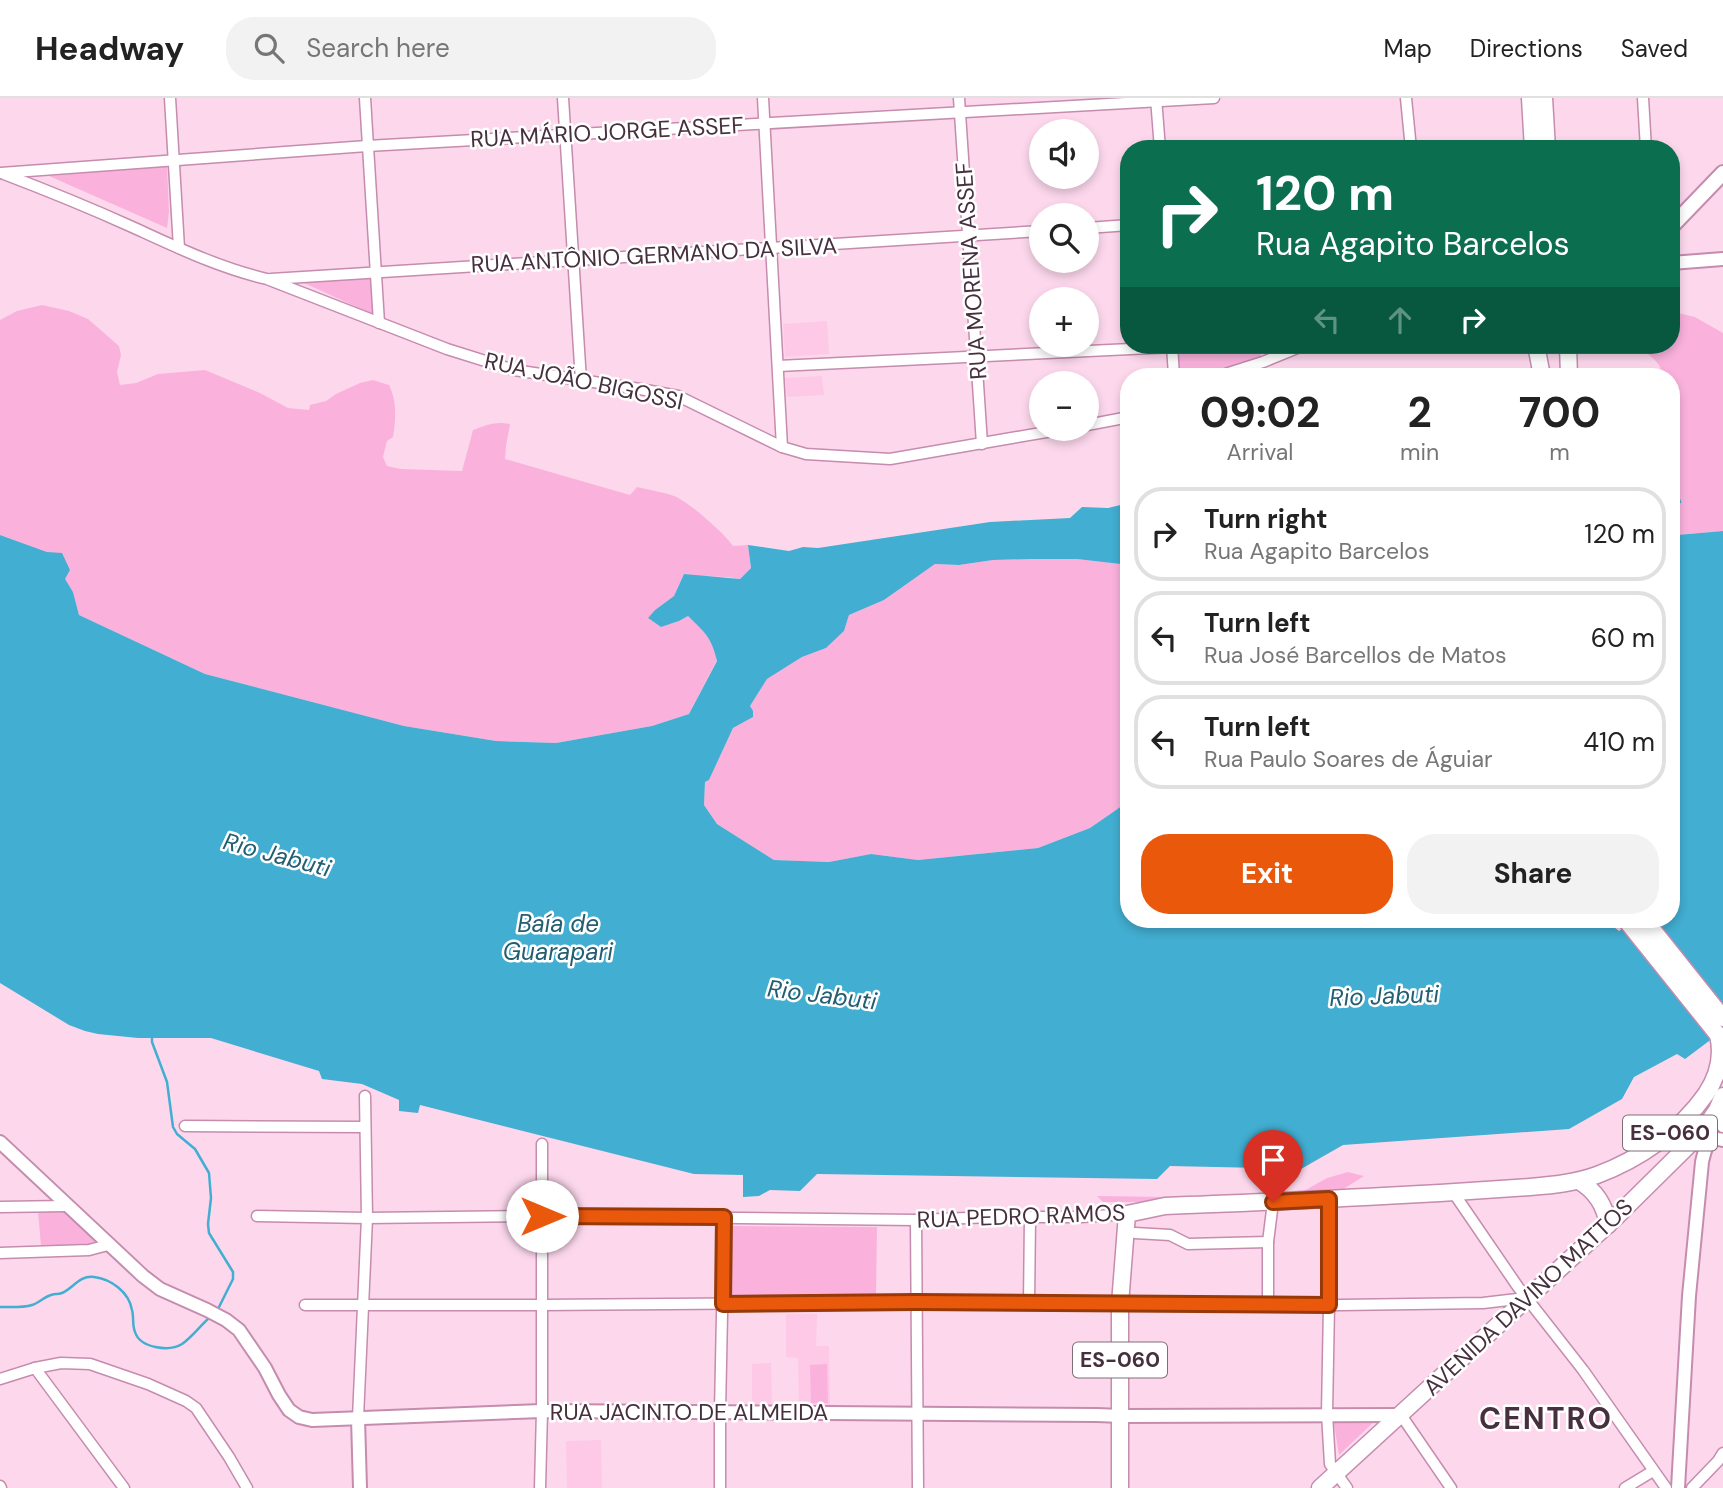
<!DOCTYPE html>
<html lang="en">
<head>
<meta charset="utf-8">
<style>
  :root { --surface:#fff; --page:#f2f2f2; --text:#222; --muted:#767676; --line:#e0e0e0; --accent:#ea580c }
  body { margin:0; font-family:"DM Sans",sans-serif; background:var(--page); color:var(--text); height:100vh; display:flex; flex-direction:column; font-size:26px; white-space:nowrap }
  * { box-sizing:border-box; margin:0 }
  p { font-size:23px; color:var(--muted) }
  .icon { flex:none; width:38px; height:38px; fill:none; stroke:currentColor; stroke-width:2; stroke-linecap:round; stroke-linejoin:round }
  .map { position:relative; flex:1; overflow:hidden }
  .sheet { position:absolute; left:1120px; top:270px; width:560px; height:560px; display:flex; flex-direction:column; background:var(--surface); border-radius:28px; box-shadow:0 4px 10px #0003 }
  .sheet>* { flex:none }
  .hud { position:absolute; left:1120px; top:42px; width:560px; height:214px; border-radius:28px; box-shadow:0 4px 10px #0003; background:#0b6e4f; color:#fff; overflow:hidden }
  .tools { position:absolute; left:1029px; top:21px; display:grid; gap:14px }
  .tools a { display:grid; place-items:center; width:70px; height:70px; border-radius:50%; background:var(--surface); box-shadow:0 4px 10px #0003; font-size:35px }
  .pin { position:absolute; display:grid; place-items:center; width:60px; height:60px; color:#fff; margin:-72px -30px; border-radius:50% 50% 50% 0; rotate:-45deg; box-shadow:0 0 7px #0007 }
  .pin .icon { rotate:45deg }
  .me { position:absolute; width:77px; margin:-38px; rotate:90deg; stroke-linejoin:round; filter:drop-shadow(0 0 5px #0008) }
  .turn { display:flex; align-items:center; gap:24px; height:147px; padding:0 21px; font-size:32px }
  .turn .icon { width:91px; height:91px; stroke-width:2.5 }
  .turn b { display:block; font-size:49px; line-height:60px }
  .lanes { display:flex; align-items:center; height:66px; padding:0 21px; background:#0003; justify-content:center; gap:35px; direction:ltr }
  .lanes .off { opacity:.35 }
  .eta { display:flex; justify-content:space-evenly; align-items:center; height:119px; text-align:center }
  .eta b { font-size:42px; font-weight:700; line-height:49px }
  .button { display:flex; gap:14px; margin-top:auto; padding:14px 21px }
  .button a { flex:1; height:80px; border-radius:28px; background:var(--accent); color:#fff; font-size:28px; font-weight:700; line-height:80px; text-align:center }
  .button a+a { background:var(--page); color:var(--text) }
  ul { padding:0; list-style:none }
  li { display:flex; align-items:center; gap:21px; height:94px; margin:0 14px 10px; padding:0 7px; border:4px solid var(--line); border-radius:28px }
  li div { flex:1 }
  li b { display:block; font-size:26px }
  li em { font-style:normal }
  header { display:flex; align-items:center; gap:42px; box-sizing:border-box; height:98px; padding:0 35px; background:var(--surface); border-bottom:2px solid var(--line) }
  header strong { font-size:33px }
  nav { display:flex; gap:38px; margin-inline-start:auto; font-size:24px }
  .search { width:490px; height:63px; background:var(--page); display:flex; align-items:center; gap:18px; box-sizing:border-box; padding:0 24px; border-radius:28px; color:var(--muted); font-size:26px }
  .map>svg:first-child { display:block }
  .built { fill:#fec8e7 }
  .green { fill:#fab2dd }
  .water { fill:#42aed1 }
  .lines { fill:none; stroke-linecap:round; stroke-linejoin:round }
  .stream { stroke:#42aed1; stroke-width:2.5 }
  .minor-casing { stroke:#c58cae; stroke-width:13 }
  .tertiary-casing { stroke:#c58cae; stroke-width:16 }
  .secondary-casing { stroke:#c58cae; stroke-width:18 }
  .primary-casing { stroke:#c58cae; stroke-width:19 }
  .minor { stroke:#fff; stroke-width:10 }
  .tertiary { stroke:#fff; stroke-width:12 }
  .secondary { stroke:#fff; stroke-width:14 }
  .primary { stroke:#fff; stroke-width:16 }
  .route-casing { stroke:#983908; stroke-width:18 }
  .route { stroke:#ea580c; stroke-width:12 }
  .labels { text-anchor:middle; stroke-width:5; stroke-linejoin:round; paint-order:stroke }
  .shield { fill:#fff; stroke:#7e6e78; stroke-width:2 }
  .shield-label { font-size:21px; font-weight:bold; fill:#47303e }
  .street-label { font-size:23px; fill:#47303e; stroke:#fff }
  .water-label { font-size:24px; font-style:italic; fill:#255e71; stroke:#fff }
  .district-label { font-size:30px; font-weight:bold; letter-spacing:2px; fill:#47303e; stroke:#fff }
</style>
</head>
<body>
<header>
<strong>Headway</strong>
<div class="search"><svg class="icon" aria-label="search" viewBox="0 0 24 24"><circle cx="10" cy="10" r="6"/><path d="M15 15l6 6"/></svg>Search here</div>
<nav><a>Map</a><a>Directions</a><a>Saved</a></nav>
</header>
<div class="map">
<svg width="1723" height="1390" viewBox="0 0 1723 1390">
  <rect width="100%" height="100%" fill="#fdd8ed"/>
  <g class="built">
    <path d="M827 223 829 256 785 259 783 226Z"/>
    <path d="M822 278 824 297 787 299 785 280Z"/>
    <path d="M786 1216H817L816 1248H829L830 1307H799L798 1260 786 1259Z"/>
    <path d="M771 1265 772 1307H752V1266Z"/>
    <path d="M601 1342 602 1390H567L566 1343Z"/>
  </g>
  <g class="green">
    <path d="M167 68 169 114 167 130 49 78Z"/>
    <path d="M372 178V216L304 185Z"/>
    <path d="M42 207 69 213 88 221 119 248 121 257 117 274 120 287 136 285 158 276 205 272 260 295 288 310 309 312 310 307 326 303 336 296 360 285 373 282 389 287C397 303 396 321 393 339L387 343 383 359 387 368 401 371 462 373 473 332C486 327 496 323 510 326L506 348 505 361 630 397 637 389C649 392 663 394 674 398 688 403 725 436 733 448L748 447 751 470 740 481C721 477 703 480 684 476L674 498 655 512 648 520 661 529 679 523 688 518C705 534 711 538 717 562L689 616 652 628 556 645 496 643 404 628 205 576 79 517 73 494 47 454 0 437V222L17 213Z"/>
    <path d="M1678 215 1695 219 1723 235V433L1677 437 1671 436V319H1673L1675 309 1671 300V278H1663C1661 266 1653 259 1642 252L1644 247H1671V220Z"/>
    <path d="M1260 251 1261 259 1215 272 1203 278H1178L1176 255Z"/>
    <path d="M1030 461H1077L1129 467V703L1090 730 1038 750 918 762 871 756 829 764 774 762 717 726 704 707 705 684 709 682 733 630 753 619 750 608 767 581 802 559 826 550 844 533 849 517 884 502 935 466 959 467 993 462Z"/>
    <path d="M1348 1074 1364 1078 1337 1095 1302 1094 1327 1080Z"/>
    <path d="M1097 1098 1169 1099 1153 1104H1103Z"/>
    <path d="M67 1113 96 1142 92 1146 41 1148 38 1114Z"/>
    <path d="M730 1128 877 1129 876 1199H730Z"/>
    <path d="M827 1266 828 1305H811L810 1267Z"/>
    <path d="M1333 1320H1378L1339 1357Z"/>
  </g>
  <path class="water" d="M1129 405V467L1077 461H1030L993 462 959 467 935 466 884 502 849 517 844 533 826 550 802 559 767 581 750 608 753 613V619L733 630 709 682 705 684 704 707 717 726 774 762 829 764 871 756 918 762 1038 750 1090 730 1129 703V821H1366L1376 830 1392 828V821H1438L1440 825 1460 821H1604L1619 833 1636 821H1671V436L1677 437 1723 433V927L1713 940 1685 961 1677 956 1634 979 1622 1001 1569 1031 1343 1047 1301 1071 1170 1068 1157 1081 817 1076 800 1093 770 1092 759 1098 743 1099V1077L694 1076 420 1007 418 1015 399 1013V1002L362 986 322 981 319 973 211 940H138L98 936 85 933 69 927 0 885V437L47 454 62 455 70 472 65 481 73 494 79 517 205 576 404 628 496 643 556 645 652 628 689 616 717 563C711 538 705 535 688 518L679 523 661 529 648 520 655 512 674 498 684 476 740 481 751 470 748 447 789 453 803 449 818 450 990 424 1070 420 1082 409 1108 410Z"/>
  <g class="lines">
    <g class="stream">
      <path d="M1637 274 1638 278"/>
      <path d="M1671 381 1680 404"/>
      <path d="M152 939V944L167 984 173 1029 177 1036 195 1051 209 1075 211 1100 208 1126 209 1135 233 1174V1181L217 1213"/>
      <path d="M0 1209C10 1209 22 1210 32 1207 39 1205 44 1199 51 1197 56 1195 57 1197 62 1195 74 1190 79 1177 94 1179 111 1181 129 1194 132 1212 134 1219 132 1227 135 1234 140 1250 169 1254 182 1246 192 1239 200 1228 209 1220"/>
    </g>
    <g class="minor-casing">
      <g id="minor">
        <path d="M170 0 179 150"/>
        <path d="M365 0 379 225"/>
        <path d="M563 0 581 283"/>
        <path d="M763 0 782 349"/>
        <path d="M959 0 982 346"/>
        <path d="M1156 0 1160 51"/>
        <path d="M1406 0 1411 51"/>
        <path d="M1643 0 1646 51"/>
        <path d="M1 75 367 48 1214 0"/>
        <path d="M4 76C46 92 88 109 130 128 174 148 219 170 267 181L447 251 514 272 640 291 678 298 782 349 806 356 890 361 1064 331"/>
        <path d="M1087 130 1129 127"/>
        <path d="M271 181 1041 133"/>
        <path d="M1172 247 1174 278"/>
        <path d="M1278 247H1298"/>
        <path d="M778 268 1172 249 1239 247"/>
        <path d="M1219 278 1263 264 1302 248 1323 247"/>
        <path d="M1087 327 1129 319"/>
        <path d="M185 1028 365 1029"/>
        <path d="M1453 1094 1518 1189 1583 1272 1666 1390"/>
        <path d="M1329 1101V1207L1327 1316 1330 1366 1347 1390"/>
        <path d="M0 1109 67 1108"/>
        <path d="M257 1118 367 1120 542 1118 916 1122 992 1119H1081L1127 1116"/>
        <path d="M916 1122 918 1390"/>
        <path d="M1135 1135 1170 1137 1188 1146 1268 1144"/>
        <path d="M0 1155 89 1152 108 1147"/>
        <path d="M1029 1206 1030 1120"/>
        <path d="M305 1207H541L916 1204 1268 1208 1483 1205 1526 1200"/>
        <path d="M1268 1208V1144L1273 1104"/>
        <path d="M35 1270 124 1390"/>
        <path d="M0 1281 35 1270 61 1265 90 1266 148 1286 186 1303 196 1310 229 1359 247 1390"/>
        <path d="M1401 1317 1451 1390"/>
        <path d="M358 1320 367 1120 365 998"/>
        <path d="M0 1388 1 1390"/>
        <path d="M540 1390 542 1313V1046"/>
        <path d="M720 1390V1314L724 1119"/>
        <path d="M1625 1390 1653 1373"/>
        <path d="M1692 1390 1718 1363 1723 1355"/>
      </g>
    </g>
    <g class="tertiary-casing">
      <g id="tertiary">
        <path d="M1671 165 1723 161"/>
        <path d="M1717 1012 1723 1028"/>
        <path d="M0 1044 143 1178 160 1191 207 1212 226 1222 239 1232 265 1270 279 1297 289 1312 299 1319 312 1322 542 1313 1097 1317 1121 1318 1401 1317"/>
        <path d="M358 1320 360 1390"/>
        <path d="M1678 1390 1689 1198 1702 1064C1705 1052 1707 1037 1723 1042"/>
      </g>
    </g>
    <g class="secondary-casing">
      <path id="secondary" d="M1671 129 1723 75"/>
    </g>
    <g class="primary-casing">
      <g id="primary">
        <path d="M1530 0 1533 51"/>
        <path d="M1544 0 1547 51"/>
        <path d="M1536 247 1542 278"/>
        <path d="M1568 247 1569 278"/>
        <path d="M1644 821 1723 920"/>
        <path d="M1579 1083C1596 1093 1605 1107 1608 1127"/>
        <path d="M1120 1390V1206L1127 1116 1165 1108C1256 1105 1348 1100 1440 1095 1470 1093 1500 1091 1530 1089 1553 1087 1575 1085 1597 1077 1640 1061 1680 1033 1706 996 1718 978 1723 958 1718 937L1625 821"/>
        <path d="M1320 1390 1615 1120 1701 1035 1717 1012 1723 998"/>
      </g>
    </g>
    <use href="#minor" class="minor"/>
    <use href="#tertiary" class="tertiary"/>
    <use href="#secondary" class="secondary"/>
    <use href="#primary" class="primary"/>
  </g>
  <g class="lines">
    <g class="route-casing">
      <path id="route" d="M542 1118 724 1119 723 1206 916 1204 1329 1207V1101L1273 1104"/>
    </g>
    <use href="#route" class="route"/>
  </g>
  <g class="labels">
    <g class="shield">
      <rect x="1623" y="1017.5" width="94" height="35" rx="5"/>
      <rect x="1073" y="1244.5" width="94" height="35" rx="5"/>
    </g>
    <g class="shield-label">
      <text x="1670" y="1042">ES-060</text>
      <text x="1120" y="1269">ES-060</text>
    </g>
    <g class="street-label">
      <text transform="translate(607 34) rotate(-3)" y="8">RUA MÁRIO JORGE ASSEF</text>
      <text transform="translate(654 157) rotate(-3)" y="8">RUA ANTÔNIO GERMANO DA SILVA</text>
      <text transform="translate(971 173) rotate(-94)" y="8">RUA MORENA ASSEF</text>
      <text transform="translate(584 283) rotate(12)" y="8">RUA JOÃO BIGOSSI</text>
      <text transform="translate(1021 1118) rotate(-2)" y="8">RUA PEDRO RAMOS</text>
      <text transform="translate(1528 1199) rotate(-43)" y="8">AVENIDA DAVINO MATTOS</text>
      <text x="689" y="1322">RUA JACINTO DE ALMEIDA</text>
    </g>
    <g class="water-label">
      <text transform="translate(277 757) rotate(15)" y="8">Rio Jabuti</text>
      <text x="558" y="834">Baía de<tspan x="558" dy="28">Guarapari</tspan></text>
      <text transform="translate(822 897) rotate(7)" y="8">Rio Jabuti</text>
      <text transform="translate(1384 898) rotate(-2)" y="8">Rio Jabuti</text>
    </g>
    <g class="district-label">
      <text x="1546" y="1331">CENTRO</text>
    </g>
  </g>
</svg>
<div class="tools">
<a><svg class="icon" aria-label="sound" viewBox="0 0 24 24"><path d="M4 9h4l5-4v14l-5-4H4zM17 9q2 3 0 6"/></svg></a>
<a><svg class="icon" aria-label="search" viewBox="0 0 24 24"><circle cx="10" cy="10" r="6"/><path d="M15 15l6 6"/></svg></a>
<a>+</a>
<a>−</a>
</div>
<div class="pin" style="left:1273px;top:1104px;background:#d93025"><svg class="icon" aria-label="arrive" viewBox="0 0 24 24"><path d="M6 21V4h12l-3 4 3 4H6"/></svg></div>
<svg class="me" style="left:542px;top:1118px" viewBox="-20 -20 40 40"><circle r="19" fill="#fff"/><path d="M0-13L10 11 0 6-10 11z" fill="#ea580c"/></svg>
<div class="hud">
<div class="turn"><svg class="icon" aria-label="right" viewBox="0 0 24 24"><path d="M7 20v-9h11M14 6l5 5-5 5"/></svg><div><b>120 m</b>Rua Agapito Barcelos</div></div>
<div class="lanes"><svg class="icon off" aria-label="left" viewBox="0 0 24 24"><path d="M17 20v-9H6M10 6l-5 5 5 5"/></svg><svg class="icon off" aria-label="ahead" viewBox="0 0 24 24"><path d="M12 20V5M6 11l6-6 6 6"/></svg><svg class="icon" aria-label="right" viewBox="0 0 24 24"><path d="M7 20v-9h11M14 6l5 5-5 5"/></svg></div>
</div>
<section class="sheet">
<div class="eta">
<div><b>09:02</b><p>Arrival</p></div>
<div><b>2</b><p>min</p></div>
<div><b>700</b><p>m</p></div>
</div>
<ul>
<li><svg class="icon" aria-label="right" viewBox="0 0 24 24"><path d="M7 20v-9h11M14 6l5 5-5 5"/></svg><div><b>Turn right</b><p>Rua Agapito Barcelos</p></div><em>120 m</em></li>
<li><svg class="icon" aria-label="left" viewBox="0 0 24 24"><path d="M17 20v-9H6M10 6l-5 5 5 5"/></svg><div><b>Turn left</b><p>Rua José Barcellos de Matos</p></div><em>60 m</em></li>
<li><svg class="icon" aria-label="left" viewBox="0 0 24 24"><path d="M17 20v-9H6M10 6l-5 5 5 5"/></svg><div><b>Turn left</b><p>Rua Paulo Soares de Águiar</p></div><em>410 m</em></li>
</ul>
<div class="button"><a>Exit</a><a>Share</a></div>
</section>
</div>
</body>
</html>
